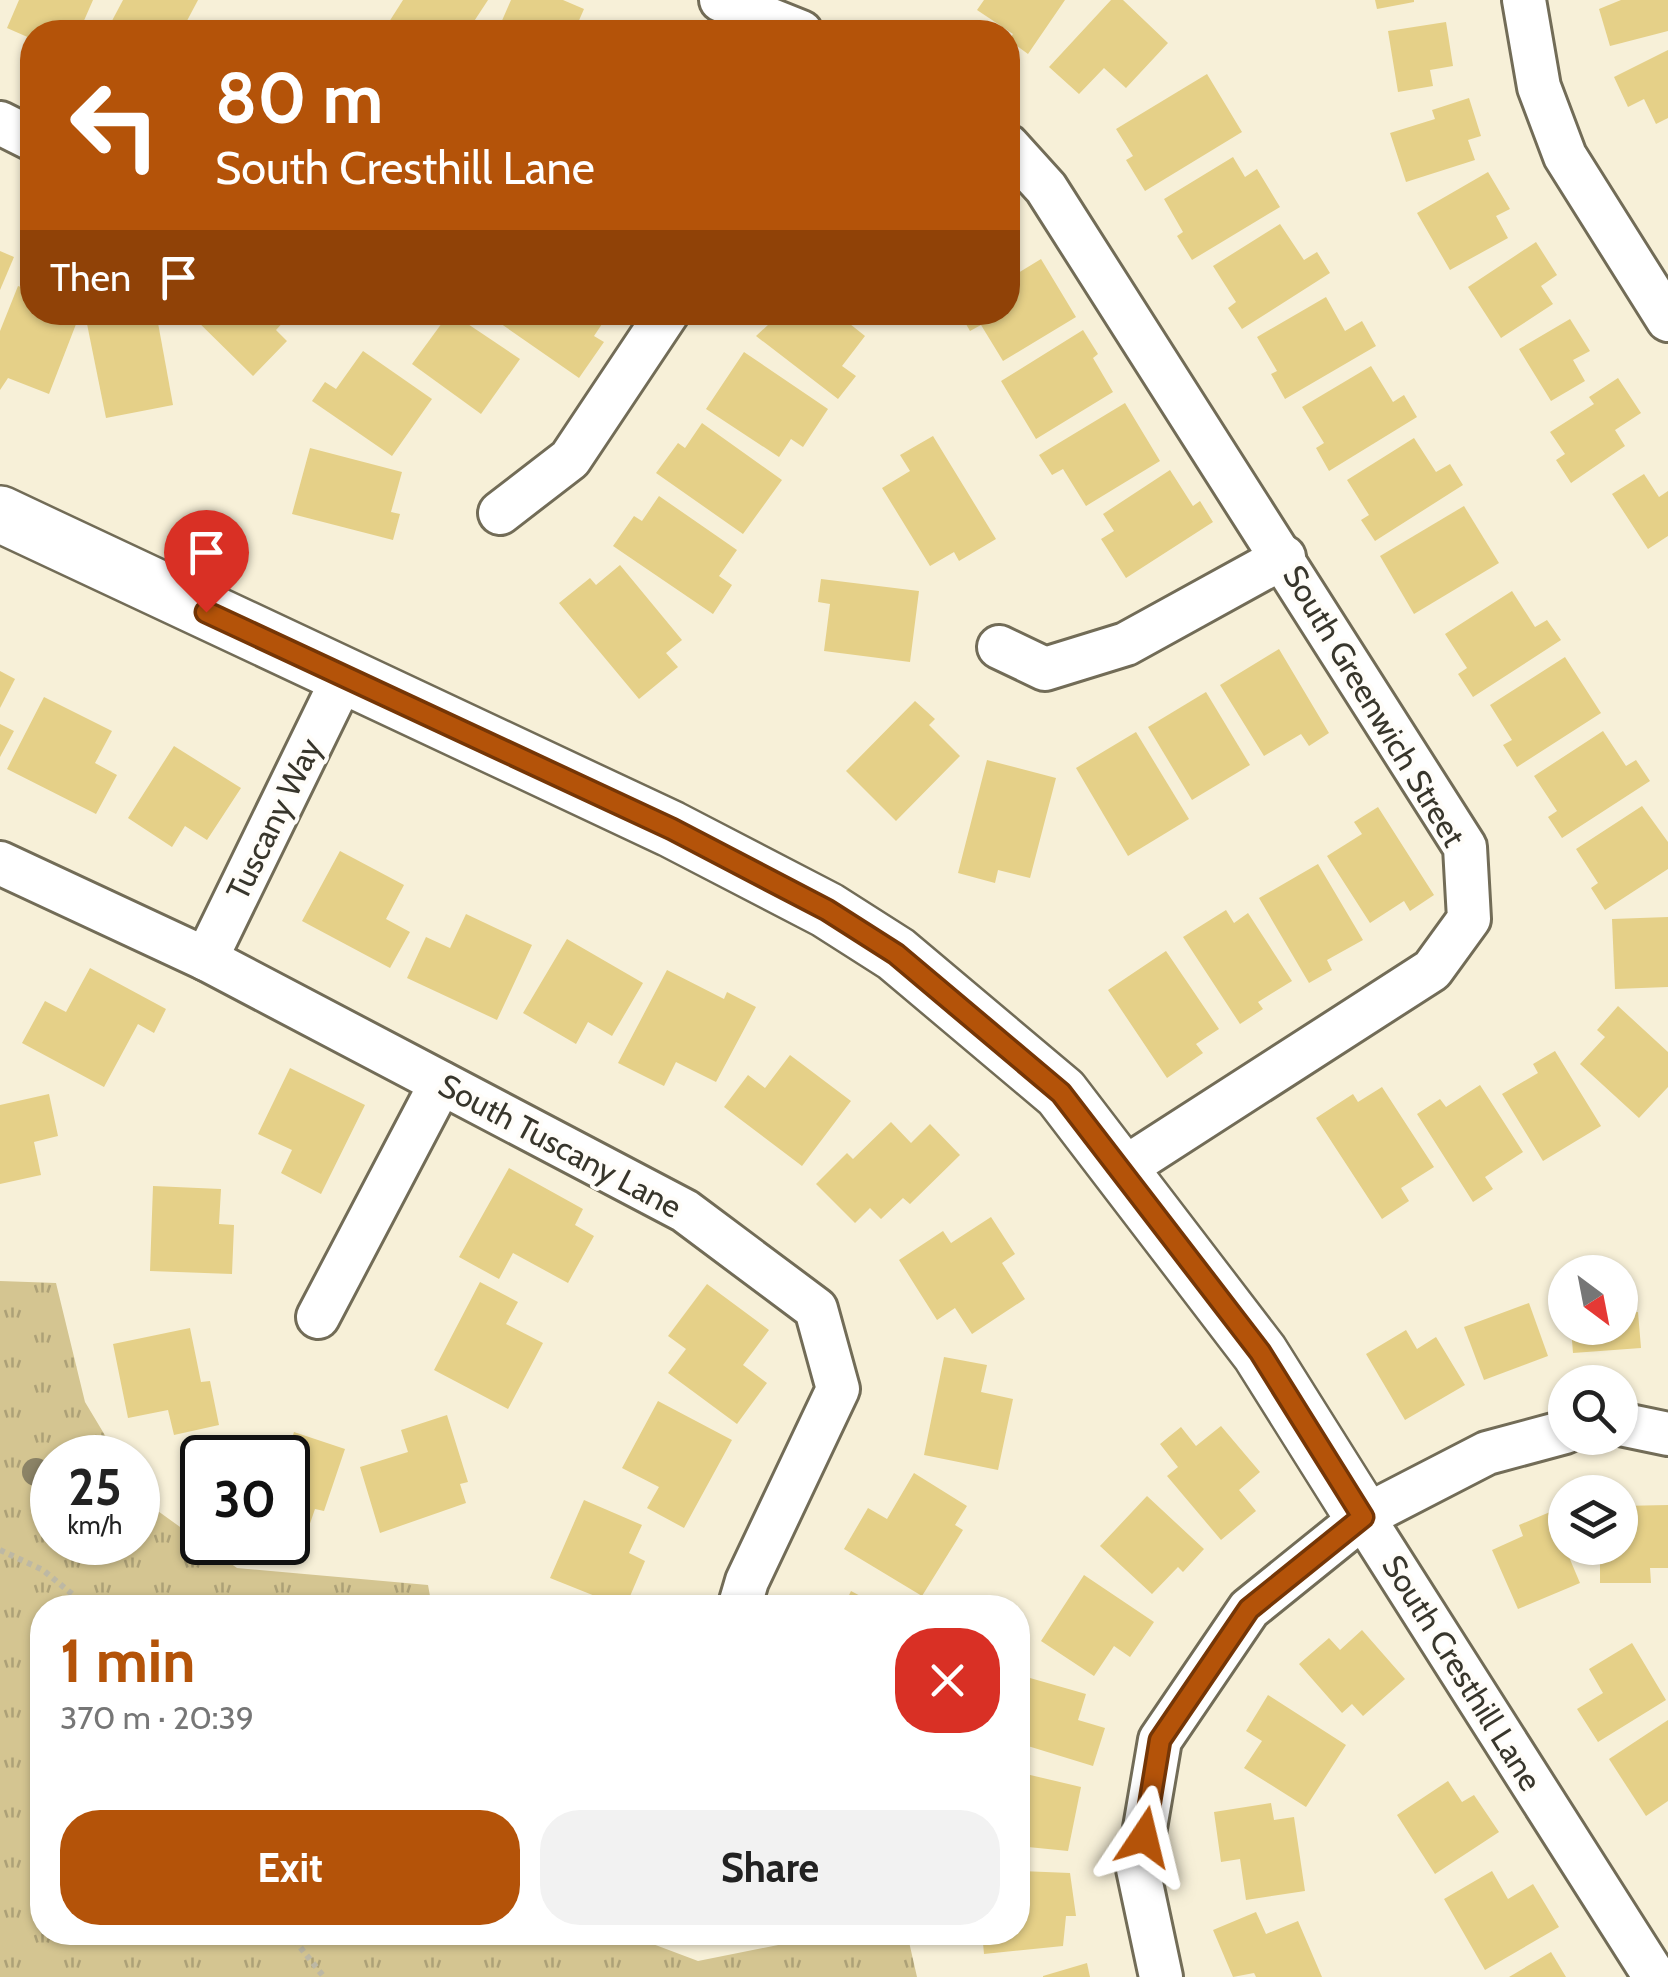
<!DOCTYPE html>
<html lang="en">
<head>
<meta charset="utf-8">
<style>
  :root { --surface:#fff; --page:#f2f2f2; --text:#222; --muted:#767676; --accent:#b45309 }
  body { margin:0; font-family:Cabin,sans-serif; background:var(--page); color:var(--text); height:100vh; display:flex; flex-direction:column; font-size:38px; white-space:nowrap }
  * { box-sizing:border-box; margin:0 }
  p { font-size:32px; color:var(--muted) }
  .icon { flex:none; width:55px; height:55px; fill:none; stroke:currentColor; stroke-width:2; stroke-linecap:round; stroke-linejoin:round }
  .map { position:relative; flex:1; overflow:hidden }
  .details { position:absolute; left:30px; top:1595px; width:1000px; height:350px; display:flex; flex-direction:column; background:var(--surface); border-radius:40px; box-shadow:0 2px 8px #0004 }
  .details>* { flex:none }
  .hud { position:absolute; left:20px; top:20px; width:1000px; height:305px; border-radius:40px; box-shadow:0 2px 8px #0004; background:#b45309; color:#fff; overflow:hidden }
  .needle { width:65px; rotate:148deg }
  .tools { position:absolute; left:1548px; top:1255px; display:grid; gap:20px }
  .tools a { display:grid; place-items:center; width:90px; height:90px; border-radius:50%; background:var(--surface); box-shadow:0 2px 8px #0004; font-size:50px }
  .speed { position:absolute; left:30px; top:1435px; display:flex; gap:20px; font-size:50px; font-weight:700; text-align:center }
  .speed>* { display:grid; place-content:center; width:130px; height:130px; border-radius:50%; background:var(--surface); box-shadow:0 2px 8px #0004; line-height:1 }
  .speed small { font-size:25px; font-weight:400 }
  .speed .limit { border:5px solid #111; border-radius:15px; background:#fff; color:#111 }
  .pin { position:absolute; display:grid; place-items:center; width:85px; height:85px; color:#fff; margin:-102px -42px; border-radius:50% 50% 50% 0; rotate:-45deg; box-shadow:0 0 10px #0007 }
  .pin .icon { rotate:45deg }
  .me { position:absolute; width:110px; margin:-55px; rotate:10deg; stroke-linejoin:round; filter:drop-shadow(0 0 8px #0008) }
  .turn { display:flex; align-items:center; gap:35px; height:210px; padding:0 30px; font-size:45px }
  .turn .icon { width:130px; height:130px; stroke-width:2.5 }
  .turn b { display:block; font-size:70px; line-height:85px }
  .then { display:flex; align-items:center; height:95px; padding:0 30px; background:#0003; gap:20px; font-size:38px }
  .round { display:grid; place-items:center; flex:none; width:105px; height:105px; border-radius:40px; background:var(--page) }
  .summary { display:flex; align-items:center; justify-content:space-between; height:170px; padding:0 30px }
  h1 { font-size:60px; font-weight:800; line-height:75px; color:var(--accent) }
  .button { display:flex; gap:20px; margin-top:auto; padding:20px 30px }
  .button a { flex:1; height:115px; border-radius:40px; background:var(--accent); color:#fff; font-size:40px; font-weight:800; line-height:115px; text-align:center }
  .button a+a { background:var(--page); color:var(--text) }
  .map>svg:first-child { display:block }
  .grass { fill:url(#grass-tufts) }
  .building { fill:#e5d088 }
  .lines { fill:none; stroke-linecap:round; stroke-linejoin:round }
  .street-casing { stroke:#726c57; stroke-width:48 }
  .secondary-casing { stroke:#726c57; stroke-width:60 }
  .path { stroke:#bdb8a4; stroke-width:6; stroke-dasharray:5 5; stroke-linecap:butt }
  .street { stroke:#fff; stroke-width:42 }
  .secondary { stroke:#fff; stroke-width:55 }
  .tree { fill:#8b8366 }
  .route-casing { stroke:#753606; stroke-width:25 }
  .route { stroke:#b45309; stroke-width:18 }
  .labels { text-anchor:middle; stroke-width:8; stroke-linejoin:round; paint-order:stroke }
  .street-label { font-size:32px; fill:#38362c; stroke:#fffdf9 }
</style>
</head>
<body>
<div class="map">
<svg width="1668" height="1977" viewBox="0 0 1668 1977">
  <defs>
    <pattern id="grass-tufts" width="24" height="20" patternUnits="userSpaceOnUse" patternTransform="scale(2.5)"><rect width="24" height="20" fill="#d4c591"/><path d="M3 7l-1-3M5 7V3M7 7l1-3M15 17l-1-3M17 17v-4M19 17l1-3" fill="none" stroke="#ada177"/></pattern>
  </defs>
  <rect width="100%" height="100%" fill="#f7f0d8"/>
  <path class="grass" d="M0 1281 56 1283 85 1402 118 1457 52 1458V1542H138V1490L144 1501 237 1568 428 1585 432 1607 42 1608V1932H621L698 1961 838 1933H907L917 1977H0Z"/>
  <g class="building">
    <path d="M19 0H93L79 32 35 30 32 39 7 28Z"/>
    <path d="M123 0H198L181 32H106Z"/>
    <path d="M403 0H488L467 32H406L389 22Z"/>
    <path d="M511 0H563L584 9 574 32H497Z"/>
    <path d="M984 0H1065L1028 54 1009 40 1013 34 977 10Z"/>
    <path d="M1111 0H1123L1168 43 1126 88 1104 68 1079 94 1049 67Z"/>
    <path d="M1375 0H1414V2L1377 9Z"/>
    <path d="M1621 0H1668V31L1610 46 1599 9Z"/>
    <path d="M1446 22 1453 66 1430 70 1433 86 1398 92 1388 31Z"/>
    <path d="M1668 50V118L1656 124 1644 99 1628 107 1614 77Z"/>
    <path d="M1207 74 1242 132 1145 191 1126 160 1133 156 1116 129Z"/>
    <path d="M1469 98 1481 136 1468 140 1475 160 1406 182 1390 133 1435 119 1432 110Z"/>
    <path d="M1233 157 1245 177 1257 169 1280 207 1192 260 1177 236 1183 232 1164 199Z"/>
    <path d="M1488 172 1510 209 1496 216 1508 238 1450 270 1417 213Z"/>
    <path d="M1280 224 1304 260 1317 252 1330 273 1242 329 1228 308 1236 302 1213 266Z"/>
    <path d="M1536 242 1557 275 1541 286 1553 304 1501 338 1468 287Z"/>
    <path d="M0 251 14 257 0 290Z"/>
    <path d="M1041 259 1076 317 1003 361 981 325 970 331 959 312H1008V279Z"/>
    <path d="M18 286 32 291V312H60L78 319 49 394 8 378 0 390V331Z"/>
    <path d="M1326 297 1345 331 1362 321 1376 346 1285 399 1271 374 1277 371 1257 337Z"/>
    <path d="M121 312H156L173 405 106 418 86 319Z"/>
    <path d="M188 312H284L288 317 276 330 287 341 253 376Z"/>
    <path d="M450 312 520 359 481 414 412 364Z"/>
    <path d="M484 312H604L608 315 594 336 604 342 579 378Z"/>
    <path d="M782 312H835L865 336 842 366 856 376 838 399 756 336Z"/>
    <path d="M1570 319 1590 351 1573 360 1585 381 1551 401 1519 349Z"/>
    <path d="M1083 330 1098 354 1093 358 1113 392 1036 439 1001 381Z"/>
    <path d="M363 351 432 399 392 456 312 401 325 382 336 389Z"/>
    <path d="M744 352 828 409 803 447 791 439 779 457 706 409Z"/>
    <path d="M1371 366 1393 402 1404 395 1417 417 1329 471 1316 448 1324 443 1302 407Z"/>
    <path d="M1618 378 1641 413 1615 430 1625 446 1571 483 1556 460 1565 454 1550 432 1594 404 1589 397Z"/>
    <path d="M1125 403 1160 461 1086 506 1063 469 1052 475 1039 455Z"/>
    <path d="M702 423 782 480 743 534 656 473 678 443 685 448Z"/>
    <path d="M933 436 996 539 959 561 954 552 930 566 882 488 910 471 900 455Z"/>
    <path d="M1414 438 1436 472 1450 464 1463 485 1375 541 1361 520 1369 515 1347 480Z"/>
    <path d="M310 448 402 472 391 512 400 514 393 540 292 514Z"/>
    <path d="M1170 470 1193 506 1200 501 1213 522 1126 578 1101 539 1114 531 1103 514Z"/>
    <path d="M1644 474 1659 497 1668 491V536L1648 549 1612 494Z"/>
    <path d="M659 496 737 550 719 576 732 585 713 614 613 546 634 516 642 521Z"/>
    <path d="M1464 506 1499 563 1414 614 1380 556Z"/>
    <path d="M620 565 682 640 666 653 678 667 639 699 559 603 590 578 596 585Z"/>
    <path d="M821 579 919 591 910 662 824 651 830 604 818 602Z"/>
    <path d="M1512 591 1535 627 1547 620 1561 640 1473 697 1458 674 1467 668 1445 634Z"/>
    <path d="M1279 649 1329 733 1309 746 1301 734 1264 756 1220 685Z"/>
    <path d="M1565 657 1601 713 1517 767 1503 745 1512 740 1490 705Z"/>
    <path d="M0 671 15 679 0 708Z"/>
    <path d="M1206 692 1250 765 1192 800 1148 727Z"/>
    <path d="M44 697 112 731 95 763 117 775 96 814 7 769Z"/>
    <path d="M915 701 935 719 929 725 960 756 896 821 846 771Z"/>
    <path d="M0 724 14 731 0 757Z"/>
    <path d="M1603 731 1626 766 1636 760 1650 781 1562 838 1548 817 1557 811 1534 776Z"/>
    <path d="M1136 732 1189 819 1128 856 1076 768Z"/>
    <path d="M174 746 241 788 207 840 185 826 172 847 128 818Z"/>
    <path d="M987 760 1056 778 1030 878 998 870 995 883 958 873Z"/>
    <path d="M1642 806 1668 842V869L1605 910 1591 888 1598 883 1576 849Z"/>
    <path d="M1378 807 1434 895 1410 911 1404 901 1370 923 1327 856 1362 834 1354 822Z"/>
    <path d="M340 851 404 885 386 919 410 932 390 968 302 921Z"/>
    <path d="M1318 864 1363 940 1327 960 1332 970 1309 983 1259 898Z"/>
    <path d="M1226 910 1234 923 1248 913 1292 981 1258 1002 1263 1009 1240 1024 1183 937Z"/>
    <path d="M466 914 532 945 497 1020 407 978 426 937 450 948Z"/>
    <path d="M1668 917V987L1615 989 1612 919Z"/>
    <path d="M567 939 643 983 612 1036 588 1022 576 1044 523 1013Z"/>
    <path d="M1166 951 1219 1029 1196 1044 1203 1053 1167 1078 1108 990Z"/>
    <path d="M90 968 166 1009 154 1033 138 1024 104 1087 22 1043 45 1001 66 1012Z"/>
    <path d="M667 970 724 999 727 992 756 1007 716 1082 676 1062 664 1086 618 1063Z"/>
    <path d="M1618 1006 1668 1052V1087L1639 1118 1580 1064 1605 1037 1597 1030Z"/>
    <path d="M1555 1051 1601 1126 1543 1161 1502 1094 1538 1073 1533 1064Z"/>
    <path d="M790 1055 851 1101 802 1166 724 1107 748 1075 765 1088Z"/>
    <path d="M290 1068 365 1105 321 1194 281 1173 292 1150 258 1134Z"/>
    <path d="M1480 1085 1523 1152 1485 1177 1493 1189 1473 1202 1417 1114 1440 1099 1446 1107Z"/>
    <path d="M1382 1087 1434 1167 1401 1188 1409 1201 1382 1219 1316 1118 1353 1094 1358 1102Z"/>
    <path d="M49 1094 58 1136 34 1142 41 1175 0 1184V1105Z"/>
    <path d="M891 1122 911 1143 930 1124 960 1155 910 1204 903 1198 881 1219 870 1208 855 1223 816 1184 847 1153 853 1159Z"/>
    <path d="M509 1168 583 1209 575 1225 594 1236 568 1283 513 1253 499 1279 459 1257Z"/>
    <path d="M153 1186 221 1189 219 1224 234 1225 232 1274 150 1271Z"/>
    <path d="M991 1217 1015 1254 1002 1263 1025 1299 972 1334 955 1308 937 1320 899 1260 943 1231 951 1243Z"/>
    <path d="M480 1282 518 1302 506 1324 543 1343 508 1409 434 1370Z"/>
    <path d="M707 1284 769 1330 743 1365 767 1383 737 1424 668 1373 686 1349 668 1336Z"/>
    <path d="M1529 1303 1548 1356 1484 1380 1464 1327Z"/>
    <path d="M1638 1312 1641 1348 1573 1353 1571 1328H1620V1314Z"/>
    <path d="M190 1328 201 1382 210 1381 219 1425 174 1435 168 1410 128 1418 113 1344Z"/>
    <path d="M1406 1330 1417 1349 1436 1337 1465 1385 1405 1420 1366 1354Z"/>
    <path d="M944 1357 987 1365 981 1392 1013 1399 998 1470 924 1455Z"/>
    <path d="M658 1401 732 1440 684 1528 647 1508 659 1487 622 1468Z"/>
    <path d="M447 1415 468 1482 460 1484 466 1503 380 1533 360 1467 408 1452 401 1430Z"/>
    <path d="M1221 1426 1260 1472 1239 1490 1256 1511 1221 1540 1167 1476 1178 1467 1160 1444 1181 1427 1196 1446Z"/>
    <path d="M294 1432 345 1449 324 1511 315 1509 306 1535 288 1528V1458H235L241 1441 286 1457Z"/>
    <path d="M914 1473 967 1506 955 1525 963 1530 922 1596 844 1549 868 1508 887 1519Z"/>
    <path d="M1147 1496 1204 1549 1183 1572 1178 1567 1152 1594 1100 1546Z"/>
    <path d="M584 1500 642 1525 629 1553 645 1561 625 1608 550 1578Z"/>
    <path d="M1668 1505V1568H1650L1651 1583H1600V1548H1620V1506Z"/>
    <path d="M1550 1512 1580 1583 1518 1609 1492 1550 1523 1536 1519 1525Z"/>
    <path d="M1084 1575 1154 1622 1130 1657 1114 1646 1094 1676 1041 1641Z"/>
    <path d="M851 1591 883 1608H843Z"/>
    <path d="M1362 1630 1405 1679 1363 1716 1352 1704 1342 1713 1299 1664 1329 1638 1340 1650Z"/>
    <path d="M1632 1643 1666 1700 1598 1742 1577 1709 1603 1693 1589 1669Z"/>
    <path d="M1030 1678 1086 1694 1078 1720 1105 1728 1093 1766 1018 1743V1718Z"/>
    <path d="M1268 1695 1346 1745 1306 1807 1244 1768 1262 1741 1246 1731Z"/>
    <path d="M1668 1720V1801L1646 1816 1609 1759Z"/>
    <path d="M1026 1774 1081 1787 1068 1851 1018 1846Z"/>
    <path d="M1448 1781 1462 1802 1474 1795 1499 1832 1435 1874 1397 1815Z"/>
    <path d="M1271 1803 1274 1820 1294 1817 1305 1891 1246 1900 1240 1859 1221 1862 1214 1812Z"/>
    <path d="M1021 1871 1070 1873 1076 1916H1066L1063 1946 984 1954 982 1932H1018Z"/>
    <path d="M1492 1871 1508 1899 1533 1884 1559 1927 1485 1970 1444 1899Z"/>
    <path d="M1256 1912 1266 1934 1298 1921 1322 1977H1256L1254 1973 1233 1977 1213 1930Z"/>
    <path d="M1551 1952 1566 1977H1509Z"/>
    <path d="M1087 1963 1090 1977H1043V1976Z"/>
  </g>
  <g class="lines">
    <g class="street-casing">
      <g id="street">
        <path d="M721 0 801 32"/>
        <path d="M1524 0 1539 87 1565 156 1668 320"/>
        <path d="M0 123 32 139"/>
        <path d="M1008 146 1046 188 1465 847 1469 919 1432 970 1123 1169"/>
        <path d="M500 513 570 459 668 312"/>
        <path d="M999 647 1045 669 1126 644 1284 557"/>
        <path d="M0 863 206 959 685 1211 816 1309 838 1389 747 1581 739 1608"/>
        <path d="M206 959 343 678"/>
        <path d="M318 1317 441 1083"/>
        <path d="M1620 1424 1668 1434"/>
        <path d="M1363 1517 1655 1977"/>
        <path d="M1161 1977 1138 1869 1160 1740 1249 1609 1363 1517 1487 1453 1565 1432"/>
      </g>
    </g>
    <g class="secondary-casing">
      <path id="secondary" d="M0 514 671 829 827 910 896 954 1061 1093 1260 1353 1363 1517"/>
    </g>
    <g class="path">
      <path d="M0 1550 43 1570 89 1608"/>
      <path d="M288 1932 324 1977"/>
    </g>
    <use href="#street" class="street"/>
    <use href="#secondary" class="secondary"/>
  </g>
  <circle class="tree" cx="36" cy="1472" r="14"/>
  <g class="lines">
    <g class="route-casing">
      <path id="route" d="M206 612 672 829 827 910 896 954 1061 1093 1260 1352 1363 1517 1249 1609 1160 1740 1144 1837"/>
    </g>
    <use href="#route" class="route"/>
  </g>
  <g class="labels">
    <g class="street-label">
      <text transform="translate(1374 706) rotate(59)" y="11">South Greenwich Street</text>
      <text transform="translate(274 819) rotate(-64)" y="11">Tuscany Way</text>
      <text transform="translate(560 1146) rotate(28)" y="11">South Tuscany Lane</text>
      <text transform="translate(1462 1673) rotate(58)" y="11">South Cresthill Lane</text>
    </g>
  </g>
</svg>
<div class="tools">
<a><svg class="needle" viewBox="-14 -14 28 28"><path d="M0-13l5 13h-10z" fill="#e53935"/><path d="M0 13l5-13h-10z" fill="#767676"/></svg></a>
<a><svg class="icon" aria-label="search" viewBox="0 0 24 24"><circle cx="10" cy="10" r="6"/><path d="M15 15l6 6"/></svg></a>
<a><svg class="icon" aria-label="layers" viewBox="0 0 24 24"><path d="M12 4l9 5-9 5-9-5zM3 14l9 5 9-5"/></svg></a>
</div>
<div class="speed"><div>25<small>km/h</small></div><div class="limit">30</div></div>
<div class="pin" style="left:206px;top:612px;background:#d93025"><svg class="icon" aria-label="arrive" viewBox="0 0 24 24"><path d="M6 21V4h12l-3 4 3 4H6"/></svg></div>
<svg class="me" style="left:1144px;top:1837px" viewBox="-20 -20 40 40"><path d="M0-17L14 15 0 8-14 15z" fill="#b45309" stroke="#fff" stroke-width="4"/></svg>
<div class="hud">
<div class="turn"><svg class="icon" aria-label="left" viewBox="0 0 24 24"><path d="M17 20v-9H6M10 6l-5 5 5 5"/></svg><div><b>80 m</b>South Cresthill Lane</div></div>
<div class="then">Then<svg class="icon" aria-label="arrive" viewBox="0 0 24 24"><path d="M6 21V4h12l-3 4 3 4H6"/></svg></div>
</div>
<section class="details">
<div class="summary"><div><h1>1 min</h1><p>370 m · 20:39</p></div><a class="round" style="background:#d93025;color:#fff"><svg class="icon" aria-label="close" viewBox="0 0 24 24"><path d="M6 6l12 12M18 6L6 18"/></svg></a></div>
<div class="button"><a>Exit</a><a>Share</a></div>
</section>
</div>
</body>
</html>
